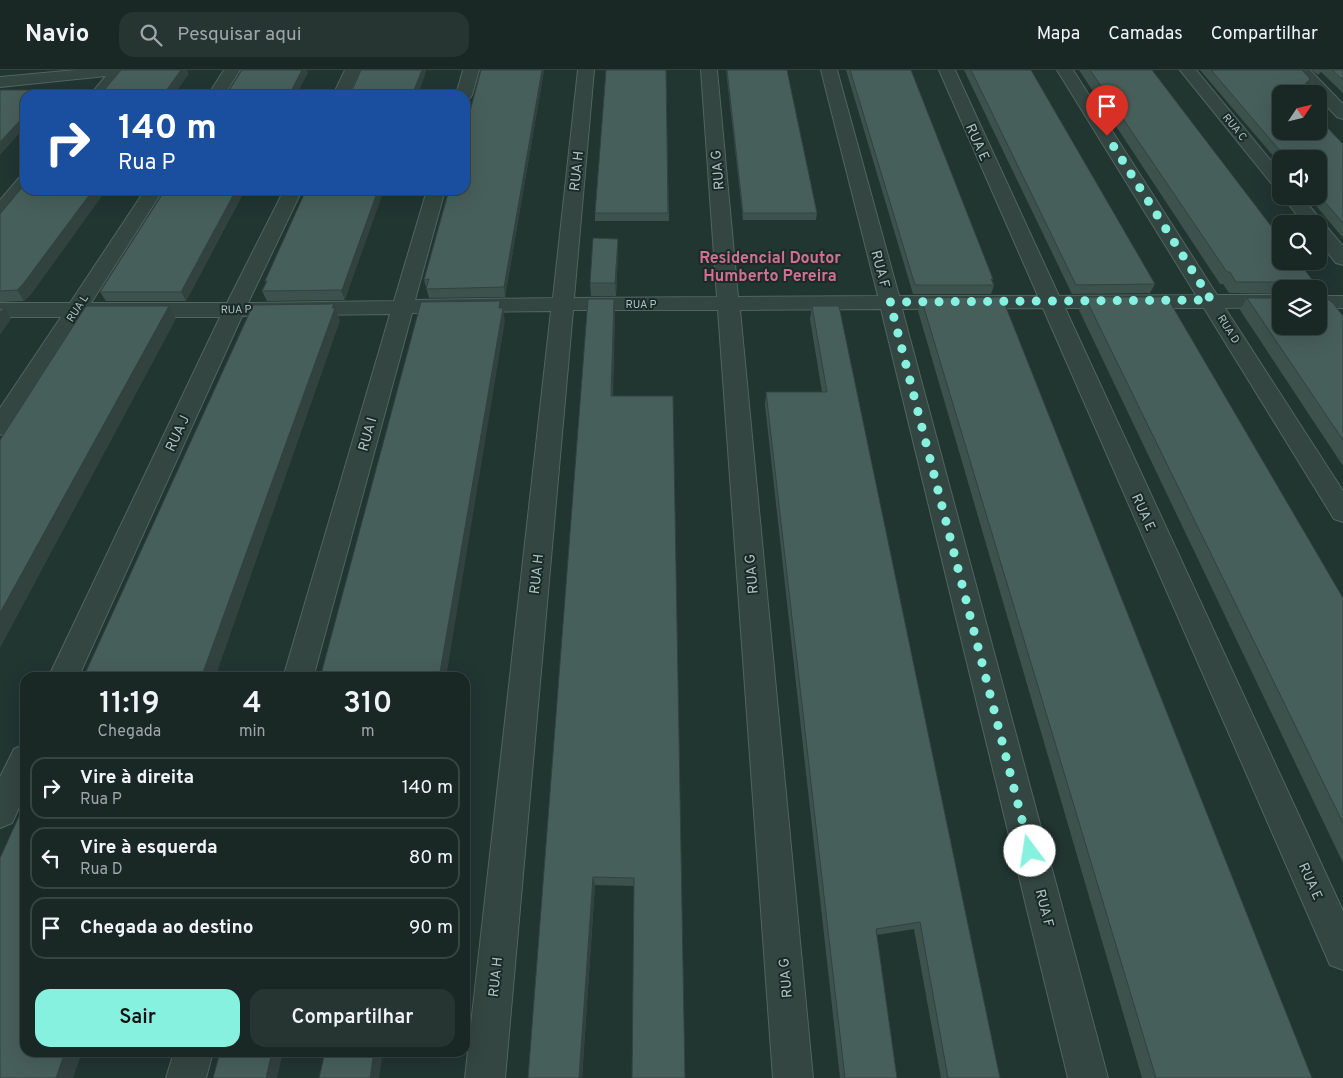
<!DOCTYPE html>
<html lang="pt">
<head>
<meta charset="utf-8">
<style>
  :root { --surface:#192825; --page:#263432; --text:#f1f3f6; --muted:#9fa6a7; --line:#374442; --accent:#85f1de }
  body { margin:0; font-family:Overpass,sans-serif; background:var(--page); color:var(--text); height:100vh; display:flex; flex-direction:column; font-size:19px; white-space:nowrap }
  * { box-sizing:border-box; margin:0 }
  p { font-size:16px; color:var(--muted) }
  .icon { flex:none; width:28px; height:28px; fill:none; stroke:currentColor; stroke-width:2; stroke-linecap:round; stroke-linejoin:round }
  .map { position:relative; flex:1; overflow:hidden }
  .side { position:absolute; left:20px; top:602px; width:450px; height:385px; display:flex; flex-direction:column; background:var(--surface); border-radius:15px; box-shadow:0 5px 20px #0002,0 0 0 1px var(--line) }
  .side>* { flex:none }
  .guide { position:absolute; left:20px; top:20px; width:450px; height:105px; border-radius:15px; box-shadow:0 5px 20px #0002,0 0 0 1px var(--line); background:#1a4fa0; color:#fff; overflow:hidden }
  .needle { width:32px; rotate:55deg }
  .fabs { position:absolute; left:1272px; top:15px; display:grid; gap:10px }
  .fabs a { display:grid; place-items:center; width:55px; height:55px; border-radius:10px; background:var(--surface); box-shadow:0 5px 20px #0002,0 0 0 1px var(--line); font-size:25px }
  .pin { position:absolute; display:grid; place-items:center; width:42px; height:42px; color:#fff; margin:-51px -21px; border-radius:50% 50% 50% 0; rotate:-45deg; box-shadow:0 0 5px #0007 }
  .pin .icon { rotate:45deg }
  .me { position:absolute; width:55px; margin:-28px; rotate:346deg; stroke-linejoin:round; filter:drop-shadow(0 0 4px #0008) }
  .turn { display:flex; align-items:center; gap:18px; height:105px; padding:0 15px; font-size:22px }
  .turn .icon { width:65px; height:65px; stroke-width:2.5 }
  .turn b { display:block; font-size:35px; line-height:42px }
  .eta { display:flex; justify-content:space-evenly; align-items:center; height:85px; text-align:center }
  .eta b { font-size:30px; font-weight:600; line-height:35px }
  .cta { display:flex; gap:10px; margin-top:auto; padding:10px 15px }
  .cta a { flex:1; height:58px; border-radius:15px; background:var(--accent); color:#111; font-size:20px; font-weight:600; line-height:58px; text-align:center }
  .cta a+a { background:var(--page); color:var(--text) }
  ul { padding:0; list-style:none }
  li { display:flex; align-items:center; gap:15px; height:62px; margin:0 10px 8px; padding:0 5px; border:2px solid var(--line); border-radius:15px }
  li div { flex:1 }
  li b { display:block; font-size:19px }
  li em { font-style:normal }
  header { display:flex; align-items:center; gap:30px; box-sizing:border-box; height:70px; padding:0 25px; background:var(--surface); border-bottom:1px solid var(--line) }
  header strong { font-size:24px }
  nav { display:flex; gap:28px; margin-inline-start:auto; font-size:18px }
  .search { width:350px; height:45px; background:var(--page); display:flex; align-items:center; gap:12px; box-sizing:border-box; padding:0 18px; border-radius:15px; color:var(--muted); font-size:19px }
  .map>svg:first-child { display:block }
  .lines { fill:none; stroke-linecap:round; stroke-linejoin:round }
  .minor-casing { stroke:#516460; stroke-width:2 }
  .minor { fill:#344642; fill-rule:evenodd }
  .wall { fill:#3d524d }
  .shaded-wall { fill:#32423f }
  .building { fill:#475f5a; stroke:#32423f }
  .route { stroke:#85f1de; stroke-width:9; stroke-dasharray:0 16.2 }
  .labels { text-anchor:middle; stroke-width:4; stroke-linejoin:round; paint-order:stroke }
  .far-street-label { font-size:11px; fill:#aec3bf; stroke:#1a2a27 }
  .street-label { font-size:14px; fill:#aec3bf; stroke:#1a2a27 }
  .far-district-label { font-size:16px; font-weight:bold; fill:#d17092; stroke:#1a2a27 }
</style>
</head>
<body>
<header>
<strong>Navio</strong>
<div class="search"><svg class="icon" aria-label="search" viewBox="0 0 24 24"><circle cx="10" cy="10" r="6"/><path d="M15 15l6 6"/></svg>Pesquisar aqui</div>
<nav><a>Mapa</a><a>Camadas</a><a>Compartilhar</a></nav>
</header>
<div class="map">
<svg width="1343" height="1008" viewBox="0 0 1343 1008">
  <rect width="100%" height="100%" fill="#213531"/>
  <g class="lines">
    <g class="minor-casing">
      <g id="minor">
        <path d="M76 0H133L130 3 124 5 107 25H90L106 6 0 17V7Z"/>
        <path d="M224 0H240L224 25H208Z"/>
        <path d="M345 0H361L349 25H333Z"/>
        <path d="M463 0H479L472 25 470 28 465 30V25H456Z"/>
        <path d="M578 0H594L574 228 717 227 701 0H717L738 227 878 226 821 0H837L899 226H1038L939 0H955L1059 226 1196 225 1057 0H1073L1217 225H1281V237L1225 238 1343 421V452L1334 449 1204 238H1065L1343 841V900L1330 895 1043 238 902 239 1108 1008H1068L881 239 740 240 813 1008H773L718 240H573L505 1008H465L551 241 412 243 313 608H283L390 244 242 246 78 608H48L220 247H83L8 363 0 365V338L61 247H0V233H70L145 120H163L91 233H227L284 120H302L248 233 394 231 427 120H445L415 230 553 228Z"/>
        <path d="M1180 0H1196L1281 103V119L1275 118Z"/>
        <path d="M1293 0H1310L1343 34V49L1337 47 1319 28V24H1315Z"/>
        <path d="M25 107V120H28L7 146 0 148V130L19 108Z"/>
        <path d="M1282 126H1301L1321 150 1323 155 1326 156 1343 176V195L1336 193 1319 172V154H1304Z"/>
        <rect x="1319" y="226" width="24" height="12"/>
        <path d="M25 674V724L12 753 0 758V707L14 679Z"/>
        <path d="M174 982H213L206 1008H166Z"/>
      </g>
    </g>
    <use href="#minor" class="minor"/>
  </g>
  <g class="wall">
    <path d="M481 0H544L505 227 429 228 424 210Z"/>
    <path d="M666 0 669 151H595V143Z"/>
    <path d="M726 0H787L817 143 816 150H743Z"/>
    <path d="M846 0H911L993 209 992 211 994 215 991 224H913Z"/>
    <path d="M964 0H1031L1155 214 1150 223 1072 224Z"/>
    <path d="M1079 0H1152L1326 228 1343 246V396L1240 240 1247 228 1281 256 1319 219H1281V224L1229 223 1223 214H1220Z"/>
    <path d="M1200 0H1302L1310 9 1306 17 1299 24H1281L1343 74V168L1308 126H1319V89H1281V95Z"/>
    <path d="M1312 0H1343V23L1321 2 1318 5Z"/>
    <path d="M25 120H106L31 224 24 231 0 232V144Z"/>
    <path d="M165 120H245L186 231H106L100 222Z"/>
    <path d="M306 120 345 230 267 231 262 221 266 213 265 211Z"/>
    <path d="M618 182 616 226H591L590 213Z"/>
    <path d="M1085 227 1343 528V793L1079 240Z"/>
    <path d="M921 228 1312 1008H1142L918 241Z"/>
    <path d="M614 229 615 242 613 326H673L634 816 595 815 582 1008H528Z"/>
    <path d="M812 236 1000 1008H941L914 859 877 865 897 1008H840L765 335 766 322H822L810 249Z"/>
  </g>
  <g class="shaded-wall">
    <path d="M181 0H187L189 4 174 25H163Z"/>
    <path d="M302 0H307L308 3 296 25H289Z"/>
    <path d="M422 0H426V2L418 25H412Z"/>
    <path d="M542 0H544L505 227 504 217Z"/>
    <path d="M1310 9 1306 17 1299 24H1295Z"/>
    <path d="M47 20 50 25H43Z"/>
    <path d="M25 45V57L0 85V72Z"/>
    <path d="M93 120H106L31 224 24 231 17 220Z"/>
    <path d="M236 120H245L186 231 181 222Z"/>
    <path d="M378 120H384L345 230 342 220Z"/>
    <path d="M618 169V182L616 226 615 213Z"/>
    <path d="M614 229 615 242 612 339 611 326Z"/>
    <path d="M500 231 502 242 503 238 505 251 446 608H439Z"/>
    <path d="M334 234 340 251 215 608H201Z"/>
    <path d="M169 236 176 249 0 578V543Z"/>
    <path d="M4 238 11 249 0 265V243Z"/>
    <path d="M593 807 595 815 582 1008H579Z"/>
    <path d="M65 982H82L73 1008H56Z"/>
    <path d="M272 982H283L277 1008H266Z"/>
    <path d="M374 982H383L379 1008H370Z"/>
  </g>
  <g class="building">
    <path d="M121 0H181L163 25H100Z"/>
    <path d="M242 0H302L289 25H226Z"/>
    <path d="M361 0H422L412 25H350Z"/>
    <path d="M481 0H542L504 217 426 219 429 209 424 210 449 120H465V60Z"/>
    <path d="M606 0H666L668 143H595Z"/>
    <path d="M727 0H787L817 143H743Z"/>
    <path d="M850 0H911L993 209H991L994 215H915Z"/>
    <path d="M971 0H1031L1155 214 1076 215Z"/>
    <path d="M1090 0H1152L1281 169V191H1298L1326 228 1333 233 1343 246V370L1247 228H1281V256H1319V219H1290V212H1236L1230 202H1227Z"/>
    <path d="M1211 0H1302L1310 9 1295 24H1281V61H1319V49L1343 74V153L1319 125V89H1287Z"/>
    <path d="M1332 0H1343V10Z"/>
    <path d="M0 20H47L43 25H25V45L0 72Z"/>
    <path d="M25 114V120H93L23 214 17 220 0 221V144Z"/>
    <path d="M165 120H236L181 222H100Z"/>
    <path d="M306 120H378L342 220 262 221 267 211H265Z"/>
    <path d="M593 168 618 169 615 213H590Z"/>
    <path d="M1002 227 1312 1008H1156L921 228Z"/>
    <path d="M1085 227H1167L1343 528V753Z"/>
    <path d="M588 229H614L611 326H673L685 1008H632L634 808 593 807 579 1008H528Z"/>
    <path d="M500 231 499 238H503L439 608H320L421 232Z"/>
    <path d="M334 234 332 238H335L201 608H83L253 235Z"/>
    <path d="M86 236H169L0 543V370Z"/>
    <path d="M812 236H839L1000 1008H948L920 852 876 859 897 1008H845L766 322H827Z"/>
    <path d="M0 238H4L0 243Z"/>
    <path d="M25 733V982H65L56 1008H0V788Z"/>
    <path d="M220 982H272L266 1008H213Z"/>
    <path d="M325 982H374L370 1008H319Z"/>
  </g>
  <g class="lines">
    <path class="route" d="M1030 781 890 232 1211 230 1107 66"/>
  </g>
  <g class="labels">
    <g class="far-street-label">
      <text transform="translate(1235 57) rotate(51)" y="4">RUA C</text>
      <text x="641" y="238">RUA P</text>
      <text transform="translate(77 238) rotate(-57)" y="4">RUA L</text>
      <text transform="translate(236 239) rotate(-1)" y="4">RUA P</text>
      <text transform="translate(1229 259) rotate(58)" y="4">RUA D</text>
    </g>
    <g class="street-label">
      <text transform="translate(978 72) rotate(66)" y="5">RUA E</text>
      <text transform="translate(717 100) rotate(-95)" y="5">RUA G</text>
      <text transform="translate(576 101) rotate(-84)" y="5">RUA H</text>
      <text transform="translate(881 199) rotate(75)" y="5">RUA F</text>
      <text transform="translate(177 363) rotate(-65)" y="5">RUA J</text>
      <text transform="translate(367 364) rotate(-74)" y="5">RUA I</text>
      <text transform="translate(1144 442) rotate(66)" y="5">RUA E</text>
      <text transform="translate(536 504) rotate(-84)" y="5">RUA H</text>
      <text transform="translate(751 504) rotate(-95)" y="5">RUA G</text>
      <text transform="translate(1311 811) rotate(66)" y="5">RUA E</text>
      <text transform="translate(1045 838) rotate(76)" y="5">RUA F</text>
      <text transform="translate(495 907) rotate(-84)" y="5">RUA H</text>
      <text transform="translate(785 908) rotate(-95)" y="5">RUA G</text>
    </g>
    <g class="far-district-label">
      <text x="770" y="193">Residencial Doutor<tspan x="770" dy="18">Humberto Pereira</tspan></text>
    </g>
  </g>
</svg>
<div class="fabs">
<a><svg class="needle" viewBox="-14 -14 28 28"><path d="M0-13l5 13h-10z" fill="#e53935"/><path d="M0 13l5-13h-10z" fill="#9fa6a7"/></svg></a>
<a><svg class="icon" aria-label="sound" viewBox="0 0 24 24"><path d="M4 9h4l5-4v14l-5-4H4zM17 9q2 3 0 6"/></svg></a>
<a><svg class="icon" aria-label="search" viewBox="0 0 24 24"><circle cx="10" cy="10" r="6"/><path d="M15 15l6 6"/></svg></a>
<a><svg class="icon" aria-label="layers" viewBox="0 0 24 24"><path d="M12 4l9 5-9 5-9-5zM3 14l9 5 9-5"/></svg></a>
</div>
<div class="pin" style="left:1107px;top:66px;background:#d93025"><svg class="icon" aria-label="arrive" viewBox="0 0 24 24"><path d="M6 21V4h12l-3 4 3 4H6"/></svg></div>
<svg class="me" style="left:1030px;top:781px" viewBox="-20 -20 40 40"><circle r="19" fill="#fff"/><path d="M0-13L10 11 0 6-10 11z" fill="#85f1de"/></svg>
<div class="guide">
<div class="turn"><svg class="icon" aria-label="right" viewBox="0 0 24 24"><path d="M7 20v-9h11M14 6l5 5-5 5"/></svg><div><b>140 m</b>Rua P</div></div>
</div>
<section class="side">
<div class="eta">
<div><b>11:19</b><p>Chegada</p></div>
<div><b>4</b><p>min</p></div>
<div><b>310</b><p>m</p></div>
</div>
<ul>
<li><svg class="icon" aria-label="right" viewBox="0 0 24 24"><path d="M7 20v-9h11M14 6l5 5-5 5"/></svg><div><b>Vire à direita</b><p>Rua P</p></div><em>140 m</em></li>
<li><svg class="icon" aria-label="left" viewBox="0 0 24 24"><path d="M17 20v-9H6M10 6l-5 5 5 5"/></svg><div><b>Vire à esquerda</b><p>Rua D</p></div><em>80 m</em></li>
<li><svg class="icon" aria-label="arrive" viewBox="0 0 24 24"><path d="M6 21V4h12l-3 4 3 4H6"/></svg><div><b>Chegada ao destino</b></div><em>90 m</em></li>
</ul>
<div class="cta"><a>Sair</a><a>Compartilhar</a></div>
</section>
</div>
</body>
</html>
